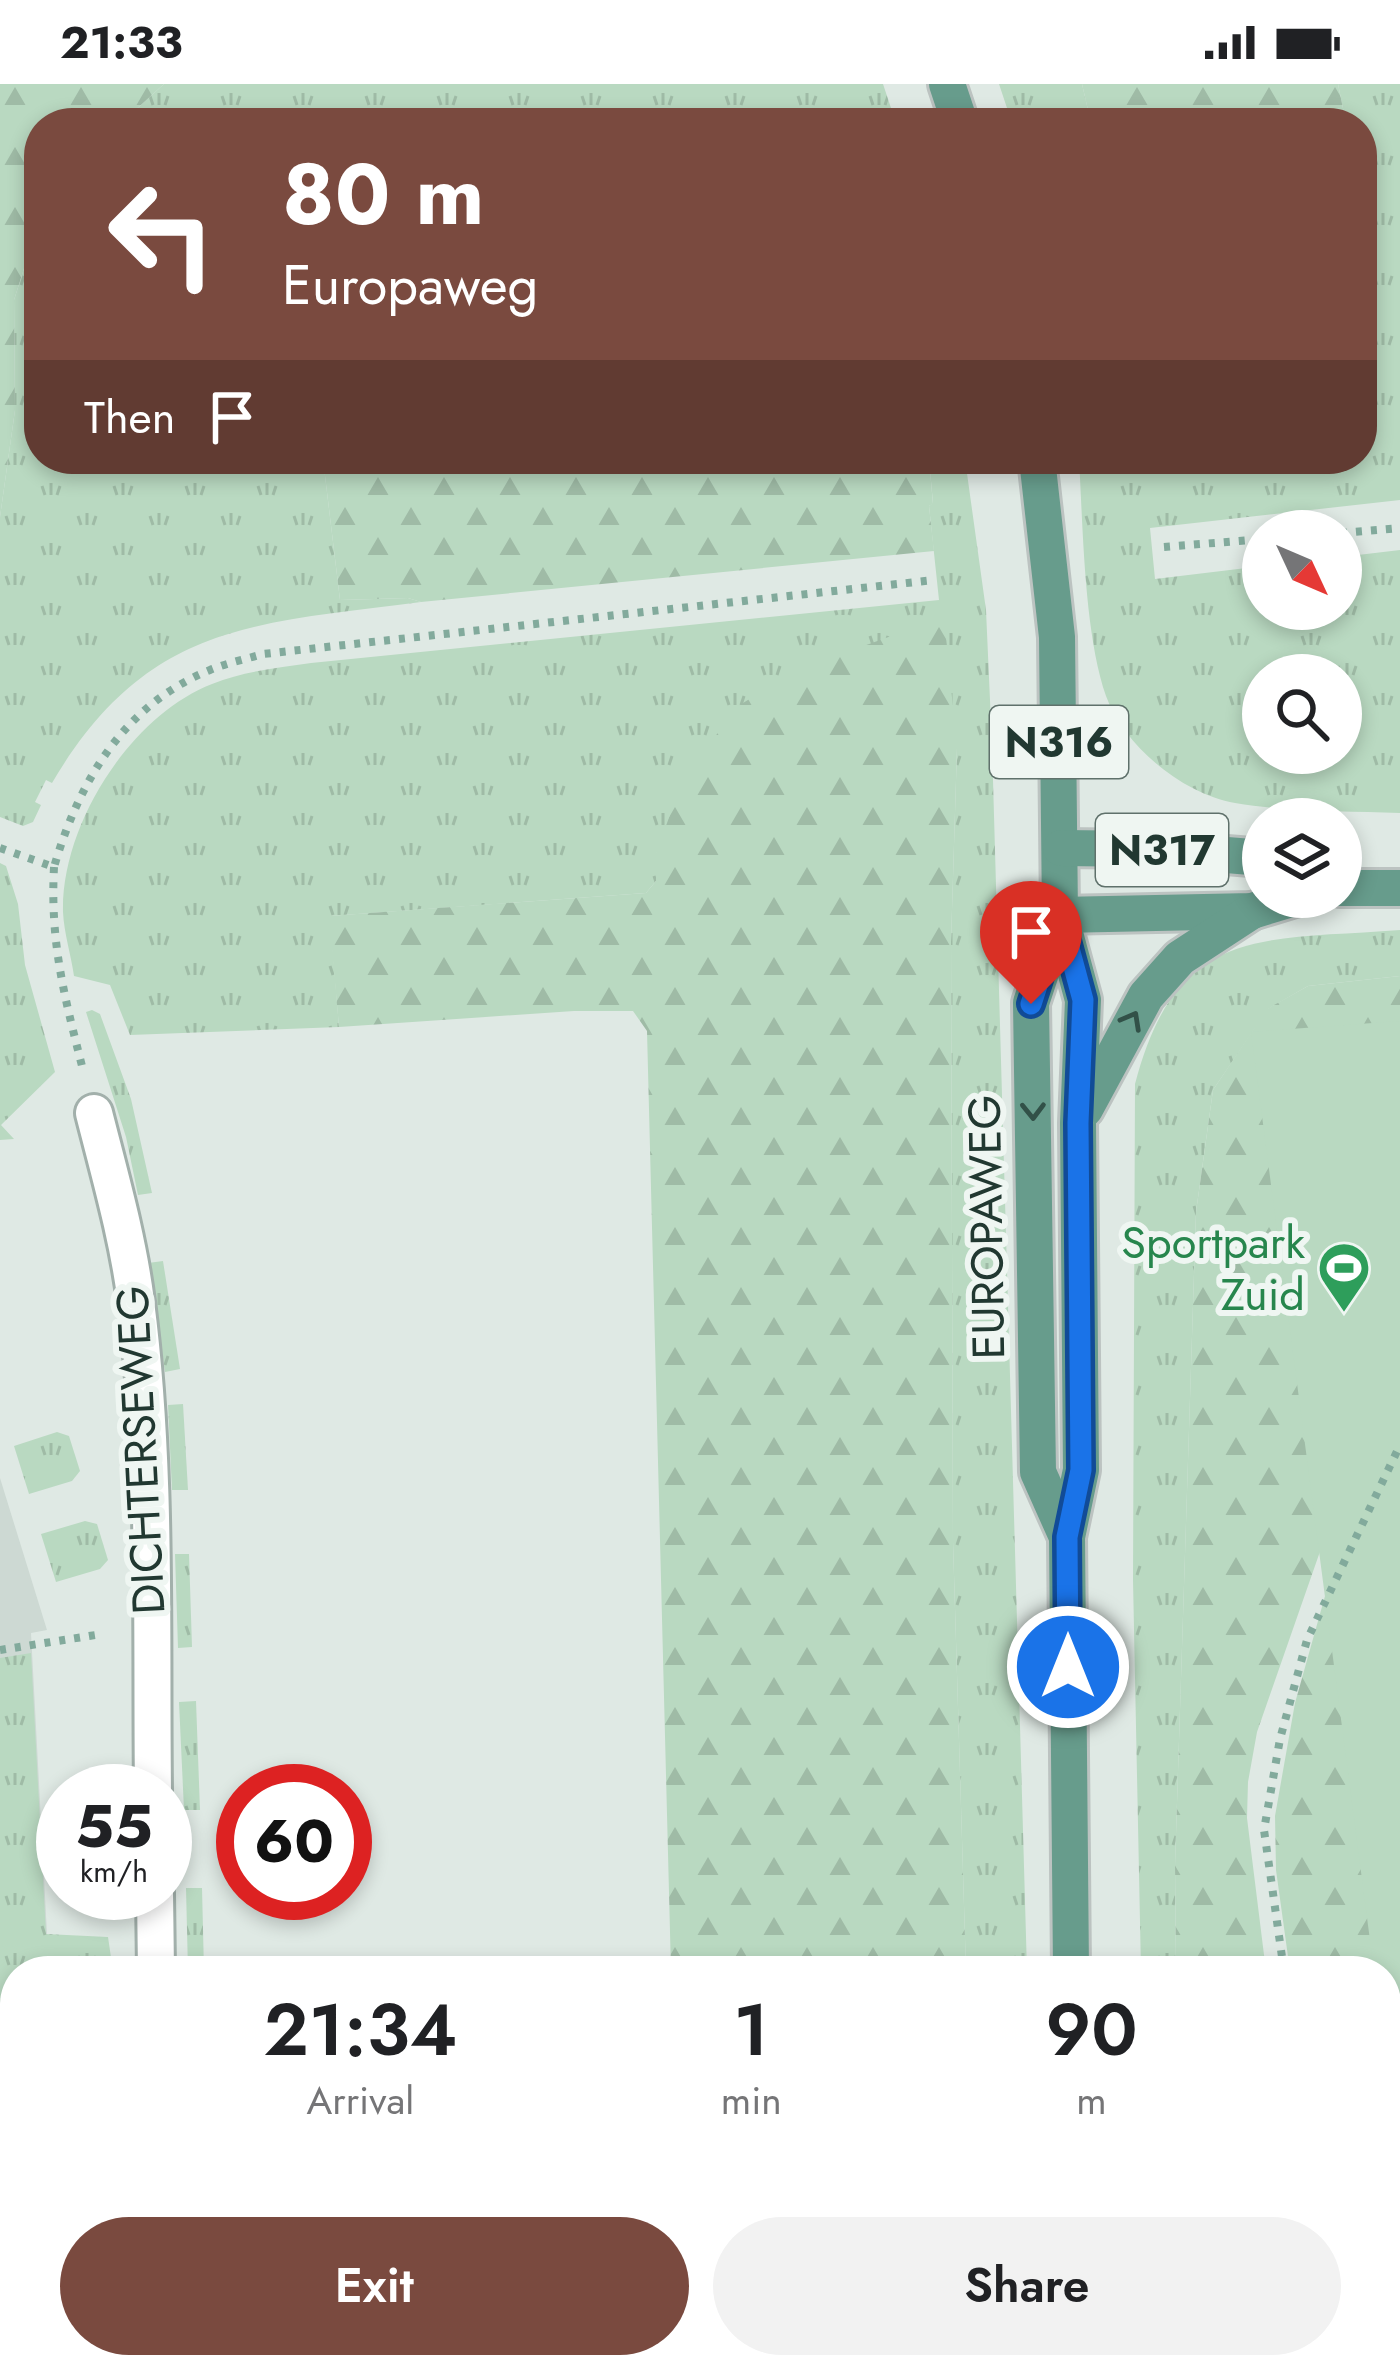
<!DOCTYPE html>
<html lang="en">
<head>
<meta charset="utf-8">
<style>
  :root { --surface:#fff; --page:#f2f2f2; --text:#202124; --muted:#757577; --accent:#7a4a3f }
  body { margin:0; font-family:Jost,sans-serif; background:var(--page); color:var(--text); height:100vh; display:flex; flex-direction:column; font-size:45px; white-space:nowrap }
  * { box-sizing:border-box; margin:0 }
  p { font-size:39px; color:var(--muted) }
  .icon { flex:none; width:66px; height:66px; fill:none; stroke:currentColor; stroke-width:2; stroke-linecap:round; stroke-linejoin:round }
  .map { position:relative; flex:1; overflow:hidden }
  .panel { position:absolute; left:0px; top:1872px; width:1401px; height:423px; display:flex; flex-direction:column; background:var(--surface); border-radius:48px 48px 0 0; box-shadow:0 6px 18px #0003 }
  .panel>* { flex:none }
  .guide { position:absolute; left:24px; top:24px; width:1353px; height:366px; border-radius:48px; box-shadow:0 6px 18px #0003; background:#7a4a3f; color:#fff; overflow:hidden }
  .needle { width:78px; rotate:134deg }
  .controls { position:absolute; left:1242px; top:426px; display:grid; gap:24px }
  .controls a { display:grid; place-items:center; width:120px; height:120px; border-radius:50%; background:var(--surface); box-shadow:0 6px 18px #0003; font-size:60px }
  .speed { position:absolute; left:36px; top:1680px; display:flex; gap:24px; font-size:60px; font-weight:700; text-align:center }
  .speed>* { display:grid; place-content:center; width:156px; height:156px; border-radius:50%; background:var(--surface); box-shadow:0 6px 18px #0003; line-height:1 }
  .speed small { font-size:30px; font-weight:400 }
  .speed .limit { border:18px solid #d22; background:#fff; color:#111 }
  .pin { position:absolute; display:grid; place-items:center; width:102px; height:102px; color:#fff; margin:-123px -51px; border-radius:50% 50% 50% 0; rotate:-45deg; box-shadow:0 0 12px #0007 }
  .pin .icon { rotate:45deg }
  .me { position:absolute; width:132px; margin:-66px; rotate:0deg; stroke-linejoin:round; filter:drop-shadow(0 0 9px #0008) }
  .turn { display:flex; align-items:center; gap:42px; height:252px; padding:0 60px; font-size:54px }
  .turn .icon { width:156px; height:156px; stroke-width:2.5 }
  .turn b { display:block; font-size:84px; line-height:102px }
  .then { display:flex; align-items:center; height:114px; padding:0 60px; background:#0003; gap:24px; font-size:45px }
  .eta { display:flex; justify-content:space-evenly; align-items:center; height:204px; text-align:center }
  .eta b { font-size:72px; font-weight:600; line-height:84px }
  .button { display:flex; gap:24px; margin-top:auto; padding:24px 60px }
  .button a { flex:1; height:138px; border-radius:72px; background:var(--accent); color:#fff; font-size:48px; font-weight:600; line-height:138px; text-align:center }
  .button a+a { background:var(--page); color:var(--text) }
  .status { display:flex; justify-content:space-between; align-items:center; height:84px; padding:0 60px; background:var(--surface); direction:ltr }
  .status svg { height:33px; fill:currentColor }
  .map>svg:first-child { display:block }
  .built { fill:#cdd9d3 }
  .grass { fill:url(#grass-tufts); fill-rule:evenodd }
  .forest { fill:url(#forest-firs) }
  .pitch { fill:#b9d9c1 }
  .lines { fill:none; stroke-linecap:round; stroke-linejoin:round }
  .minor-casing { stroke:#a2b0ab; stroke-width:42 }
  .primary-casing { stroke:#bcc3c1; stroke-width:42 }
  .path { stroke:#82aa9c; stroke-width:8; stroke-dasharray:6 9; stroke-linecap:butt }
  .minor { stroke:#fff; stroke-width:36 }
  .primary { stroke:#679c8c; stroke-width:36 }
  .oneway { stroke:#325148 }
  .route-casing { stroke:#114b97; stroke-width:30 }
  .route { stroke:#1a73e8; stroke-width:21 }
  .labels { text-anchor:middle; stroke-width:12; stroke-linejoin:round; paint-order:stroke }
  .shield { fill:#eff6f2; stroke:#5f716b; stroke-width:3 }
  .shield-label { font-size:42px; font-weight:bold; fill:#213831 }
  .street-label { font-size:45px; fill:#213831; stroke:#eff6f2 }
  .leisure-label { font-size:45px; fill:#27864d; stroke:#eff6f2; text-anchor:end }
</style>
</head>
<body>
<div class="status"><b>21:33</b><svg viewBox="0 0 49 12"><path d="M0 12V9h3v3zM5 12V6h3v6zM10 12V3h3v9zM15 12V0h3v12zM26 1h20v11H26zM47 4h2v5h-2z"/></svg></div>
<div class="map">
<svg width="1400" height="2293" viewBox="0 0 1400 2293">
  <defs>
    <pattern id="grass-tufts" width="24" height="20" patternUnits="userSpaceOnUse" patternTransform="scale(3)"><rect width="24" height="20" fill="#b9d9c1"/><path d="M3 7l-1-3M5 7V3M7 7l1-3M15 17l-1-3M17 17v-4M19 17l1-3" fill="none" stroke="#9fbba6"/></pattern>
    <pattern id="forest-firs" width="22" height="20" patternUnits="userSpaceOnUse" patternTransform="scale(3)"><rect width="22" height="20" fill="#b9d9c1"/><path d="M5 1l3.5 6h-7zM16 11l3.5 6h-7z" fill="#9fbba6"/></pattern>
  </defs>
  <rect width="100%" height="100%" fill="#dfe9e4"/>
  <path class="built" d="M0 1394 47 1546 31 1549 49 1887H15V1917L0 1918Z"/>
  <g class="grass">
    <path d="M164 0H883L896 39H121Z"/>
    <path d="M999 0H1082L1091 39H1012Z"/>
    <path d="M1338 0H1400V416L1150 444 1155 495 1263 482V525H1341V473L1400 466V729C1346 727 1289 728 1235 719 1183 710 1124 662 1106 612 1084 549 1083 443 1079 375H1362V285L1371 277 1362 218V182L1372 161 1362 114V39H1346ZM1263 591H1341V669H1263Z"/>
    <path d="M39 137V375H323L340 516 408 514 421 518C254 540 147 538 52 699L46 696 35 718 41 721 33 738 23 742 0 733V433L15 326 14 216Z"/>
    <path d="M929 375H965L986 526 992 661 1027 1887H966L953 1458 951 858 957 664 656 769V797L646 809 330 832 339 943 130 951 110 901 74 892C71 871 64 849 63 828 61 741 130 632 212 600 244 587 278 584 311 579L939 516 929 422 933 419Z"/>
    <path d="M0 779 6 782 18 820 25 881 55 988 1 1041 14 1055 0 1056Z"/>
    <path d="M1400 846V892L1308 902 1268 925 1213 1006 1196 1128 1175 1781 1176 1887H1141L1133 1496 1135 1000C1177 839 1262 857 1400 846Z"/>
    <path d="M92 926 100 930 131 1015 152 1109 138 1111 126 1053 86 928Z"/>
    <path d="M163 1177 180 1285 165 1288 148 1179Z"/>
    <path d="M183 1320 188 1406H172L168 1321Z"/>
    <path d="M57 1348 69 1352 80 1387 72 1397 29 1410 14 1362Z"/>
    <path d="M85 1437 97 1440 108 1476 100 1485 56 1498 41 1450Z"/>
    <path d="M175 1470H189L192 1563 178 1564Z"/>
    <path d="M31 1569 46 1850 108 1853 113 1887H15V1917L0 1918V1574Z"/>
    <path d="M196 1617 200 1726H184L179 1618Z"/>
    <path d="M186 1804H202L204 1887H188Z"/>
  </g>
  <g class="forest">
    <path d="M0 0H164L121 39H39V137L14 216 15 326 0 433Z"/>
    <path d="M1082 0H1338L1346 39H1091Z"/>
    <path d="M323 375H929L933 420 929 422 934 467 421 518 408 514 340 516Z"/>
    <path d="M944 533 957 664 951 858 953 1458 966 1887H671L647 947 633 927H574L339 943 329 832 646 809 656 797V769L674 720 699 674 738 622 797 586Z"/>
    <path d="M1400 892V1329L1338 1416 1257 1648 1248 1698 1247 1734 1266 1887H1176L1175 1781 1196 1128 1213 1006 1267 925 1308 902Z"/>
    <path d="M1400 1376V2293H1346L1344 2280H1386V1887H1290L1276 1786 1275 1732 1295 1619 1325 1512Z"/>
    <rect x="685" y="2280" width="287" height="13"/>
    <path d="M1179 2280H1314L1316 2293H1179Z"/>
  </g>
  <path class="pitch" d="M1400 937V2085L1386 1978V1887H1374L1251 948Z"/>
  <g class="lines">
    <g class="minor-casing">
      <g id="minor">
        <path d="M94 1029C110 1092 128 1154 136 1218 157 1379 151 1545 153 1707"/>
        <path d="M155 1809 156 1887"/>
        <path d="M0 2185 15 2184"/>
        <path d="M166 2280 167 2293"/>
      </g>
    </g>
    <g class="primary-casing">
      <g id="primary">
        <path d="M947 0 960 39"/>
        <path d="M1037 375 1057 553 1060 831 1083 916 1078 1039 1081 1386 1067 1453 1071 1887"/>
        <path d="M1061 764 1154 765 1263 774"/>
        <path d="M1341 804H1400"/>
        <path d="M1060 831 1031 919 1038 1388 1067 1453"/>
        <path d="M1060 831 1252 827 1298 813"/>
        <path d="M1085 1025 1146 912 1180 874 1252 827"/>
        <path d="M1074 2280 1075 2293"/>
      </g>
    </g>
    <g class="path">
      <path d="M1341 449 1400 444"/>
      <path d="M1164 463 1263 455"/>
      <path d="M0 764 54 783C79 698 123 621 210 586 227 579 246 575 263 570L934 496"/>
      <path d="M54 783C50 858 64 911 82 982"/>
      <path d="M0 1566 102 1550"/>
      <path d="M1284 1887 1264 1746 1280 1655 1307 1556 1400 1361"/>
      <path d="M1339 2280 1340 2293"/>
    </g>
    <use href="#minor" class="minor"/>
    <use href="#primary" class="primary"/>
  </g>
  <defs><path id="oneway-chevron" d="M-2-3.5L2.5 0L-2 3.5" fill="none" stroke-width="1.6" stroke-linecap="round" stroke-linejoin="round" transform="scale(3)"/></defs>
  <g class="oneway">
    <use href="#oneway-chevron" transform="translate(1132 936) rotate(-61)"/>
    <use href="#oneway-chevron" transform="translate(1033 1027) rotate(89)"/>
  </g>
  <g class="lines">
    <g class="route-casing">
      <path id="route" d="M1031 920 1060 831 1083 916 1078 1039 1081 1386 1067 1453 1068 1583"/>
    </g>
    <use href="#route" class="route"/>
  </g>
  <defs>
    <g id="stadium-pin" transform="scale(2.7)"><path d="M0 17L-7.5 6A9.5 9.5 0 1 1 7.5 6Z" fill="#2e9e5b" stroke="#eff6f2"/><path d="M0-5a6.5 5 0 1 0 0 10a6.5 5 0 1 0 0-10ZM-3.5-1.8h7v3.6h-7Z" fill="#fff"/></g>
  </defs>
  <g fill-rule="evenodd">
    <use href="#stadium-pin" x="1344" y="1184"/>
  </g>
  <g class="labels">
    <g class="shield">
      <rect x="990" y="622" width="138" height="72" rx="9"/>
      <rect x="1096" y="730" width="132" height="72" rx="9"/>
    </g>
    <g class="shield-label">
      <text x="1059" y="673">N316</text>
      <text x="1162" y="781">N317</text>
    </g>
    <g class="street-label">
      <text transform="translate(986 1143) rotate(-91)" y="16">EUROPAWEG</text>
      <text transform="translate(140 1366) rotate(-93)" y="16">DICHTERSEWEG</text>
    </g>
    <g class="leisure-label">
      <text x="1305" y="1174">Sportpark<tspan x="1305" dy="52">Zuid</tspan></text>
    </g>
  </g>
</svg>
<div class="controls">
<a><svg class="needle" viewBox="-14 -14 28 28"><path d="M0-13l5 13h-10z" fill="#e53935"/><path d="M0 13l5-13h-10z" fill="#757577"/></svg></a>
<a><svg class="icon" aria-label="search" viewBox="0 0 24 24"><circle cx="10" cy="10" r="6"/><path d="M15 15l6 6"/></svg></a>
<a><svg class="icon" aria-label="layers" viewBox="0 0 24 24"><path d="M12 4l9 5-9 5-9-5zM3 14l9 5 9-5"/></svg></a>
</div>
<div class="speed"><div>55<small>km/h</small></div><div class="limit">60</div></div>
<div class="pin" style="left:1031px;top:920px;background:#d93025"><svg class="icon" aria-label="arrive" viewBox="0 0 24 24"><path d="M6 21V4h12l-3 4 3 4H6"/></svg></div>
<svg class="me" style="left:1068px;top:1583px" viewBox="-20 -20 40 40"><circle r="17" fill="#1a73e8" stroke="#fff" stroke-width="3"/><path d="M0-11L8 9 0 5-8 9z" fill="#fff"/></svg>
<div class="guide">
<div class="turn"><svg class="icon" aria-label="left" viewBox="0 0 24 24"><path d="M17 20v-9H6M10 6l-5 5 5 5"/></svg><div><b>80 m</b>Europaweg</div></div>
<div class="then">Then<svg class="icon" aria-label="arrive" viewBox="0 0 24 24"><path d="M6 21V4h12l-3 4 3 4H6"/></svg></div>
</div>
<section class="panel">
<div class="eta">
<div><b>21:34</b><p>Arrival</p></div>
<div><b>1</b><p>min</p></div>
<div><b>90</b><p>m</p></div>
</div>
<div class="button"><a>Exit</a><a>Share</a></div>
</section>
</div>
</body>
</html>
